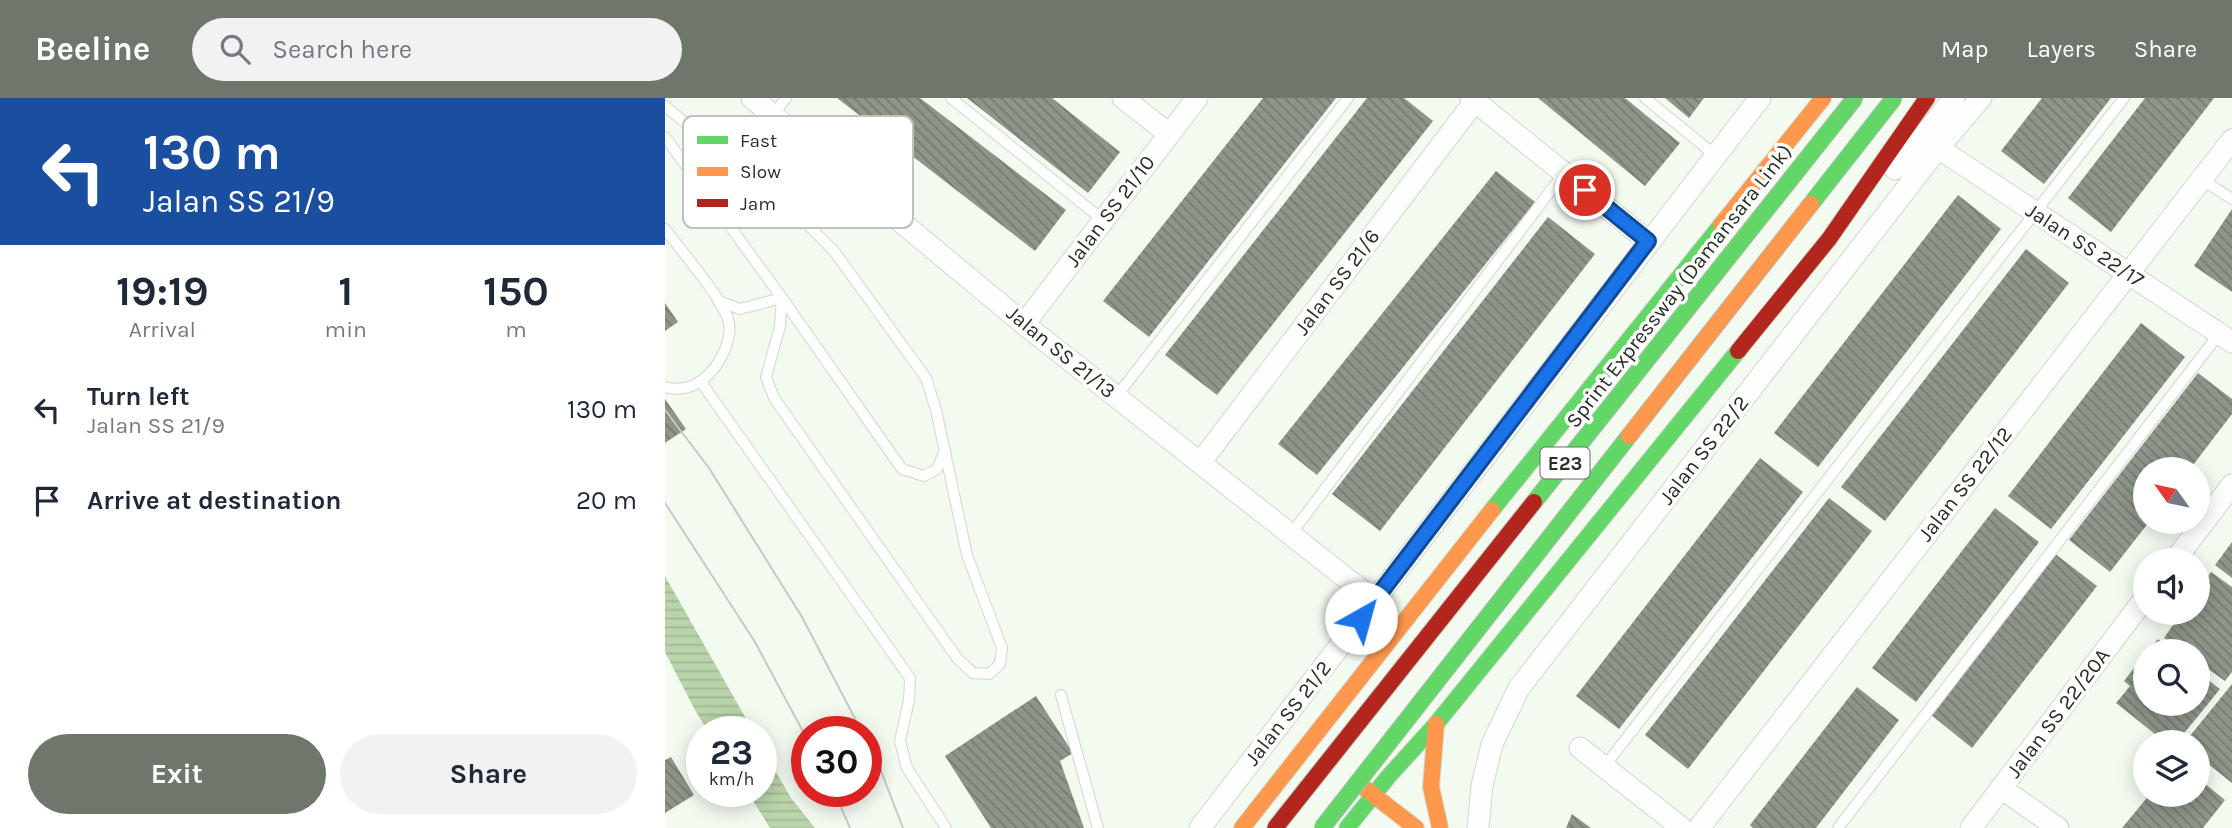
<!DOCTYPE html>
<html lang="en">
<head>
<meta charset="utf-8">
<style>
  :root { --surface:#fff; --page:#f2f2f3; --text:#1f2937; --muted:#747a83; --accent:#6f766b }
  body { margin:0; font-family:Karla,sans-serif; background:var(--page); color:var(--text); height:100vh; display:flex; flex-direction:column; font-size:26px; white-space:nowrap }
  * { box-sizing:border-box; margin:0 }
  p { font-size:23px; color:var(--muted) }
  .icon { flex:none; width:38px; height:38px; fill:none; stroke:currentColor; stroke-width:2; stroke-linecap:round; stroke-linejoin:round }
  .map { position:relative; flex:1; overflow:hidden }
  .drawer { display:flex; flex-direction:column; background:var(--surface); width:665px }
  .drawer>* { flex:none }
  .hud { background:#1a4fa0; color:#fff; overflow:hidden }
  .needle { width:46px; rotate:303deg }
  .tools { position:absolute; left:1468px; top:359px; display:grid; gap:14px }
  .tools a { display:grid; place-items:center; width:77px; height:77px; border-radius:50%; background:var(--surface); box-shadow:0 4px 18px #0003; font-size:35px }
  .speed { position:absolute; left:21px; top:618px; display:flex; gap:14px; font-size:35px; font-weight:700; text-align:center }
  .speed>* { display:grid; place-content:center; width:91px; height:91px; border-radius:50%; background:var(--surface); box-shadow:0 4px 18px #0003; line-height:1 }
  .speed small { font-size:18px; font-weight:400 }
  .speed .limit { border:10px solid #d22; background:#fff; color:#111 }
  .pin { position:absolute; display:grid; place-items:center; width:60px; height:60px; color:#fff; margin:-30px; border:4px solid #fff; border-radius:50%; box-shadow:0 2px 7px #0007 }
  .me { position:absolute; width:77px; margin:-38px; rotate:38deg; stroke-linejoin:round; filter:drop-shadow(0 0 5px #0008) }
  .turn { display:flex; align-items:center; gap:24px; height:147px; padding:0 28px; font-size:32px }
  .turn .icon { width:91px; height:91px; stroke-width:2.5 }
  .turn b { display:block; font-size:49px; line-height:60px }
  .eta { display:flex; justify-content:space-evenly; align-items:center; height:119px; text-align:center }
  .eta b { font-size:42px; font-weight:700; line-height:49px }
  .cta { display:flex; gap:14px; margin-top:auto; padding:14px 28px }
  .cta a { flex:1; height:80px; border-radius:42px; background:var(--accent); color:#fff; font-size:28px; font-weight:700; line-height:80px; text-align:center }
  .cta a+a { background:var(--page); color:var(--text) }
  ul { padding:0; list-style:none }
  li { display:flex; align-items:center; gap:21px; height:91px; padding:0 28px }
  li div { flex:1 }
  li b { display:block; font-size:26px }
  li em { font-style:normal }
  header { display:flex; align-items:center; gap:42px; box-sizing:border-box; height:98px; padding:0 35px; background:var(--accent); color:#fff }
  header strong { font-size:33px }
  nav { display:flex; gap:38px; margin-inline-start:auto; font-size:24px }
  .search { width:490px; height:63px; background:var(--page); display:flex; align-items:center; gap:18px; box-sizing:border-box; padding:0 24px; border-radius:38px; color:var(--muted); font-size:26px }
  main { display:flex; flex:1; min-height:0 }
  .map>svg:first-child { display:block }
  .water { fill:url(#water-rules) }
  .building { fill:url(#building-back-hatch) }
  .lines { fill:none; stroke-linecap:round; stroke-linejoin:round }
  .lane-casing { stroke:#d1d7cd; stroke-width:12 }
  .street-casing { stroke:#d1d7cd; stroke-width:23 }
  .fast-casing { stroke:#d1d7cd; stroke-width:18 }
  .slow-casing { stroke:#d1d7cd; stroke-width:18 }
  .jam-casing { stroke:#d1d7cd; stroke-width:18 }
  .lane { stroke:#fdfefd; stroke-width:10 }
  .street { stroke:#fdfefd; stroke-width:21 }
  .fast { stroke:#63d668; stroke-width:16 }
  .slow { stroke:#ff974d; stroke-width:16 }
  .jam { stroke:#b3261e; stroke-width:16 }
  .tram { stroke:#c7c9c6; stroke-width:2 }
  .fast-bridge-casing { stroke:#b4bdb0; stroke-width:18; stroke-linecap:butt }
  .slow-bridge-casing { stroke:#b4bdb0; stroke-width:18; stroke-linecap:butt }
  .jam-bridge-casing { stroke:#b4bdb0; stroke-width:18; stroke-linecap:butt }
  .fast-bridge { stroke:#63d668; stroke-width:16 }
  .slow-bridge { stroke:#ff974d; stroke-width:16 }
  .jam-bridge { stroke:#b3261e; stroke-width:16 }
  .route-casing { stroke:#114b97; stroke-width:18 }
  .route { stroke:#1a73e8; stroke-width:12 }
  .labels { text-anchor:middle; stroke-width:7; stroke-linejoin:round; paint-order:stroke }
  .shield { fill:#fff; stroke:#686d66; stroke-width:2 }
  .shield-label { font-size:19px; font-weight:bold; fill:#282f24 }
  .street-label { font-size:21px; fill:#282f24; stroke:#fff }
  .key { fill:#fff; stroke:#bec1bd; stroke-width:2 }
  .key-label { font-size:19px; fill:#282f24 }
</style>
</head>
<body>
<header>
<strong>Beeline</strong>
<div class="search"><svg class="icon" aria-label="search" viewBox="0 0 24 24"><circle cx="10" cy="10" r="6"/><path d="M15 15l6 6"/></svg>Search here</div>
<nav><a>Map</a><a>Layers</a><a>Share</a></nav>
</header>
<main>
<section class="drawer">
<div class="hud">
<div class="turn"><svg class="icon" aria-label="left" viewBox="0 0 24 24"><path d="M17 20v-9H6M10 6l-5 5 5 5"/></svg><div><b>130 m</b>Jalan SS 21/9</div></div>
</div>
<div class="eta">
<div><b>19:19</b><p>Arrival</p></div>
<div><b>1</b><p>min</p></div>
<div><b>150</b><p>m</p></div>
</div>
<ul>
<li><svg class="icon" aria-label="left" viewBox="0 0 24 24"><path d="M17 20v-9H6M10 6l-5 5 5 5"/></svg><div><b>Turn left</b><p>Jalan SS 21/9</p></div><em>130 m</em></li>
<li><svg class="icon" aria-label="arrive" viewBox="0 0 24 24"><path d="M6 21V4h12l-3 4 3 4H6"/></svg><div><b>Arrive at destination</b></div><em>20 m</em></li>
</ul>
<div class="cta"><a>Exit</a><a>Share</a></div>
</section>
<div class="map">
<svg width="1567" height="730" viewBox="0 0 1567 730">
  <defs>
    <pattern id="water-rules" width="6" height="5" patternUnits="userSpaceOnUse" patternTransform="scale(1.75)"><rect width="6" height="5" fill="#b9d4ab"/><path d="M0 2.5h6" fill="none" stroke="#9fb693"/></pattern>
    <pattern id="building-back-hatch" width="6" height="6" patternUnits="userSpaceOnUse" patternTransform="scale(1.75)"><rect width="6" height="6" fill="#8e9689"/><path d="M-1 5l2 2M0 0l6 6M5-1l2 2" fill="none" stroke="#747b70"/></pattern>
  </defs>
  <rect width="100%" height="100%" fill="#f3faf0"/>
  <g class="water">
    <path d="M0 478 88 633H43L31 614 0 554Z"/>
    <path d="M96 648 126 700 150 730H105L82 693H96Z"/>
  </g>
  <g class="building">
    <path d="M172 0H255L401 112 370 153Z"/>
    <path d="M302 0H387L455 54 423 95Z"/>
    <path d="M598 0H671L484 239 438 203Z"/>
    <path d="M702 0H739L768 23 552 297 500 257Z"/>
    <path d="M873 0H960L1015 45 980 88Z"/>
    <path d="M1000 0H1039L1024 20Z"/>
    <path d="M1377 0H1446L1379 86 1336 53Z"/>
    <path d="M1480 0H1549L1446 134 1403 100Z"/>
    <path d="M831 73 870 104 652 377 613 346Z"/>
    <path d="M1293 97 1336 131 1153 369 1109 335Z"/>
    <path d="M1567 111V194L1529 168Z"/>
    <path d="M883 119 930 156 715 433 667 396Z"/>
    <path d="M1361 151 1404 185 1220 423 1176 389Z"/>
    <path d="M0 205 13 224 0 233Z"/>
    <path d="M1476 225 1520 259 1386 431 1343 398Z"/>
    <path d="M1533 275 1567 301V316L1525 371H1480V424H1484L1445 474 1404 442Z"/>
    <path d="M0 301 21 331 0 345Z"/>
    <path d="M1095 360 1138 394 954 631 911 598Z"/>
    <path d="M1164 400 1207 433 1023 671 980 637Z"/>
    <path d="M1330 410 1374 444 1251 604 1207 570Z"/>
    <path d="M1567 444V480L1550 467Z"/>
    <path d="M1389 455 1432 488 1307 650 1265 616Z"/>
    <path d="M1546 474 1567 489V574L1560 583 1533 564V553H1518L1499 540 1517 514H1533V493Z"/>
    <path d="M1493 541 1507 553H1483Z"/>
    <path d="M1480 556V606H1533V574L1555 591 1512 644H1500L1451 605 1465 588 1459 583Z"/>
    <path d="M1567 586V685L1533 658V644H1520Z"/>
    <path d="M1192 589 1234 622 1151 730H1088L1085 727Z"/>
    <path d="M371 598 408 655 395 663 419 730H326L280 658Z"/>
    <path d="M6 659 29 697 0 715V662Z"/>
    <path d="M1533 680 1560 702 1538 730H1457L1485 696H1533Z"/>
    <path d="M907 716 926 730H901Z"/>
  </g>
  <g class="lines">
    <g class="lane-casing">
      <g id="lane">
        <path d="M286 0 438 122"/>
        <path d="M980 0 1050 57"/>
        <path d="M0 8 139 123 169 153 261 280 271 312 302 457 337 550 335 566 324 576 308 575 292 560 109 300 101 279 115 228 117 200 75 211 53 203"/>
        <path d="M108 17 121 0"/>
        <path d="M0 39 117 200 237 371 259 378 272 371 280 352"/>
        <path d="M1536 81 1567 101"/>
        <path d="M0 131C17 154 54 196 63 221 69 239 56 264 44 276 32 288 17 294 0 289"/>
        <path d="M36 284 245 580 244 602 235 643 242 670 281 730"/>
        <path d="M451 299 683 0"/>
        <path d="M626 436 899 75"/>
        <path d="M396 597 433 730"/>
        <path d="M939 669 1459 0"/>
        <path d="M1173 730 1554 236"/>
      </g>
    </g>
    <g class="street-casing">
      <g id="street">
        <path d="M87 0 359 226 710 503"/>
        <path d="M458 0 504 36"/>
        <path d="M806 0 983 143"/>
        <path d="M1273 50 1567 244"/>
        <path d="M1230 71 1251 48 1289 0"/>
        <path d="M359 226 532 0"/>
        <path d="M535 365 810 3"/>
        <path d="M1510 462 1567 387"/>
        <path d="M915 650 1017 730"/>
        <path d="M1336 690 1393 730"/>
        <path d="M535 730 1095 0"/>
        <path d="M813 730 817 688 827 646 854 590 1273 50 1316 0"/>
        <path d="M1034 730 1567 42"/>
        <path d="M1306 730 1480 500"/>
      </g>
    </g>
    <g class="fast-casing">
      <g id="fast">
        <path d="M827 412 1056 127"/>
        <path d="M682 730 723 679 771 626 1073 253"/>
      </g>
    </g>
    <g class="slow-casing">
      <g id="slow">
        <path d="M1056 127 1158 0"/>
        <path d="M771 626 766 689 775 730"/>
        <path d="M693 685 751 730"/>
        <path d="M577 730 827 412"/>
      </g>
    </g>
    <g class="jam-casing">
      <path id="jam" d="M1073 253 1164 141 1262 0"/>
    </g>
    <use href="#lane" class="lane"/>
    <use href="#street" class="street"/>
    <use href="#fast" class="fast"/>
    <use href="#slow" class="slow"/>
    <use href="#jam" class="jam"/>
    <g class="tram">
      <path d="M0 312 44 370 137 519 197 634"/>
      <path d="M0 405 90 544 142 641"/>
      <path d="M201 641 211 660 238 730"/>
      <path d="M169 693 185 730"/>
    </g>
    <g class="fast-bridge-casing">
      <g id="fast-bridge">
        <path d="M1146 106 1229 0"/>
        <path d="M869 404 1190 0"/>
        <path d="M657 730 964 338"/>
      </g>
    </g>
    <g class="slow-bridge-casing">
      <path id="slow-bridge" d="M964 338 1146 106"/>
    </g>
    <g class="jam-bridge-casing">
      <path id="jam-bridge" d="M610 730 869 404"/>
    </g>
    <use href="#fast-bridge" class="fast-bridge"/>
    <use href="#slow-bridge" class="slow-bridge"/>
    <use href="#jam-bridge" class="jam-bridge"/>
  </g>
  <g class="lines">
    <g class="route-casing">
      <path id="route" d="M696 520 983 143 920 92"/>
    </g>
    <use href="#route" class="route"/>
  </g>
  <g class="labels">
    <rect class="shield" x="875.5" y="349.5" width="49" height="31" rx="5"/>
    <g class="shield-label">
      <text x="900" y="372">E23</text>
    </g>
    <g class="street-label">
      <text transform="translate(445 113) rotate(-53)" y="7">Jalan SS 21/10</text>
      <text transform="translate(1420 147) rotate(33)" y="7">Jalan SS 22/17</text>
      <text transform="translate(672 184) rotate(-53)" y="7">Jalan SS 21/6</text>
      <text transform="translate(1014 188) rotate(-52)" y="7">Sprint Expressway (Damansara Link)</text>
      <text transform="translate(396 254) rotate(39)" y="7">Jalan SS 21/13</text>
      <text transform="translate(1039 352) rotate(-52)" y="7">Jalan SS 22/2</text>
      <text transform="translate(1300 386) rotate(-52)" y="7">Jalan SS 22/12</text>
      <text transform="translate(623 615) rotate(-52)" y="7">Jalan SS 21/2</text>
      <text transform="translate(1393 615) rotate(-53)" y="7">Jalan SS 22/20A</text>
    </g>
  </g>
  <rect x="18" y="18" width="230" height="112" rx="10" class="key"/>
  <rect x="32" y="38" width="31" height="8" fill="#63d668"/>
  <rect x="32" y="69" width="31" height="9" fill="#ff974d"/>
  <rect x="32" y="101" width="31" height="8" fill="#b3261e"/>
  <g class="key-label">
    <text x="75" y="49">Fast</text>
    <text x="75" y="80">Slow</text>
    <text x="75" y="112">Jam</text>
  </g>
</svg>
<div class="tools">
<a><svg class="needle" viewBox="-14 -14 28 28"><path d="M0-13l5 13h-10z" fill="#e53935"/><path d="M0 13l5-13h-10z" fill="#747a83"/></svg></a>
<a><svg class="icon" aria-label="sound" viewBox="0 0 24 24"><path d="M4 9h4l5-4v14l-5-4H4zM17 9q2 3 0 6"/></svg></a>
<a><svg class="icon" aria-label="search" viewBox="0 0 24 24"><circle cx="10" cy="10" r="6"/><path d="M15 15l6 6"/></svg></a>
<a><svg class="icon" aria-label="layers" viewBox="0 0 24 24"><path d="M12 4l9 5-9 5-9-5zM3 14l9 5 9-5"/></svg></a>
</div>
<div class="speed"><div>23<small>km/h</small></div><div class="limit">30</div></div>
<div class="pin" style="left:920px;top:92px;background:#d93025"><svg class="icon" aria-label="arrive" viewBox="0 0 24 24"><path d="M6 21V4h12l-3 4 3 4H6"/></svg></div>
<svg class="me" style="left:696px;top:520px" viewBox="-20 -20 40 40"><circle r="19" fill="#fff"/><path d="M0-13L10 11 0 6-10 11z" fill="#1a73e8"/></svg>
</div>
</main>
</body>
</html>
